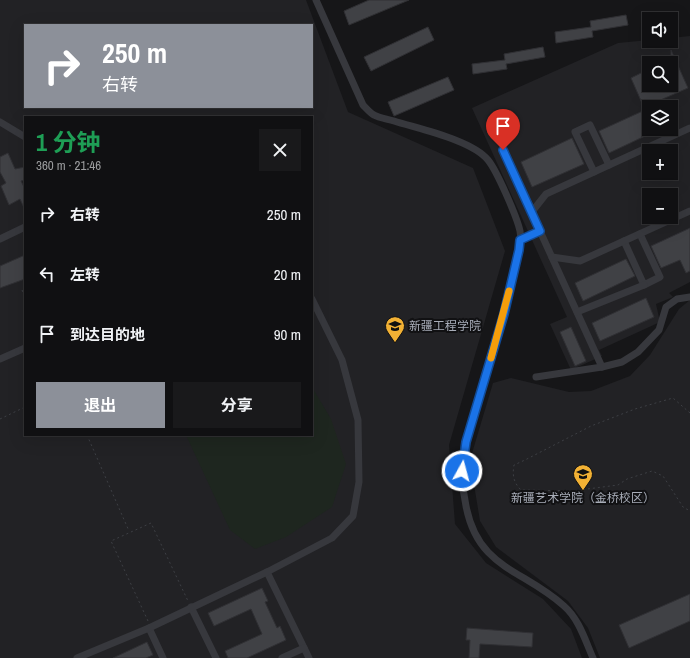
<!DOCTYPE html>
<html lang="zh">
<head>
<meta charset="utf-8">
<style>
  :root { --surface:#101012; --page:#19191b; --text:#f1f3f6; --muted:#9c9d9f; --line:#303032; --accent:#8c9099 }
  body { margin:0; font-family:"Archivo Narrow","Noto Sans SC",sans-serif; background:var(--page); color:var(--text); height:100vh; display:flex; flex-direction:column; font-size:15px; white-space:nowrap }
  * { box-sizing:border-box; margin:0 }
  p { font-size:13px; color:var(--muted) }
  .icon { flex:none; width:22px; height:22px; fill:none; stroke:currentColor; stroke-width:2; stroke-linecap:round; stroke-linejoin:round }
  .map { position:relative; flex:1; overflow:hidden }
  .sheet { position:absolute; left:24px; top:116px; width:289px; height:320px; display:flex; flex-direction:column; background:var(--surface); border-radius:0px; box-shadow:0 4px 16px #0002,0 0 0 1px var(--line) }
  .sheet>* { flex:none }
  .guide { position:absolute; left:24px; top:24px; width:289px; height:84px; border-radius:0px; box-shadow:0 4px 16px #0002,0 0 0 1px var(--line); background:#8c9099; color:#fff; overflow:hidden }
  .controls { position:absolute; left:642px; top:12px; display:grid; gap:8px }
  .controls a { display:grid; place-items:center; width:36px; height:36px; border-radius:0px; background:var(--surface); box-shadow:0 4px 16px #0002,0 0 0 1px var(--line); font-size:20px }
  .pin { position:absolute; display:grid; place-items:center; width:34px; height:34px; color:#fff; margin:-41px -17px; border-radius:50% 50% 50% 0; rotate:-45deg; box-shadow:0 0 4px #0007 }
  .pin .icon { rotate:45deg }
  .me { position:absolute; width:44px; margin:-22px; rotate:7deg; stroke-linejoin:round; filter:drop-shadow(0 0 3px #0008) }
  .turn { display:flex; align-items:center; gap:14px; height:84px; padding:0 12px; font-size:18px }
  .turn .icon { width:52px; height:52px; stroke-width:2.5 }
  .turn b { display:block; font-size:28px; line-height:34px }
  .round { display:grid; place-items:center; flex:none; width:42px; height:42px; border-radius:0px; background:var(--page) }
  .headline { display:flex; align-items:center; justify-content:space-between; height:68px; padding:0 12px }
  h1 { font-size:24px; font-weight:700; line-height:30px; color:#1e9e55 }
  .primary-button { display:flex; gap:8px; margin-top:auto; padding:8px 12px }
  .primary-button a { flex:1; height:46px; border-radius:0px; background:var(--accent); color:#fff; font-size:16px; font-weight:700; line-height:46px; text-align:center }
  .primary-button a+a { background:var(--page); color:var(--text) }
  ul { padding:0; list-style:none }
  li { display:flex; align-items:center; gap:12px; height:60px; padding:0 12px }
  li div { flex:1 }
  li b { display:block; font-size:15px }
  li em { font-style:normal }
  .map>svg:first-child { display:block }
  .built { fill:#222225; fill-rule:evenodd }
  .green { fill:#1e261f }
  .building { fill:#404145; stroke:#303034 }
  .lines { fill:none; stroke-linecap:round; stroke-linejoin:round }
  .path { stroke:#3d3f44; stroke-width:1; stroke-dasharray:2 3; stroke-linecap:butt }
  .minor { stroke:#37383d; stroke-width:7 }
  .route-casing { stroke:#114b97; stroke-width:10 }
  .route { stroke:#1a73e8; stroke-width:7 }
  .slow { stroke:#f59e0b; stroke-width:7 }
  .labels { text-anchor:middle; stroke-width:4; stroke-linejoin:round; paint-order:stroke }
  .poi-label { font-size:12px; fill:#a8adb8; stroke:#111113; text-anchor:start }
</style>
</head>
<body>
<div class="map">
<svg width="690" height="658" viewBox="0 0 690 658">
  <rect width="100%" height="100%" fill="#161618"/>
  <g class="built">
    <path d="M0 0H306L348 112 473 168 505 251 449 445 455 524 486 563 543 599 571 629 582 658H0ZM25 25H312V107H25ZM25 117H312V435H25Z"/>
    <path d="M690 36V282L669 293 673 297 656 304 660 322 599 350 602 356 571 370 550 324 567 317 472 108 618 43 649 40 671 41V38ZM649 63H671V85H649ZM649 107H671V129H649ZM649 151H671V173H649ZM649 195H671V217H649Z"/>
    <path d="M690 300V658H600L588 628 568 601 496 547 480 521 470 460 493 383 511 378 569 392 591 391 630 376 650 355 679 309Z"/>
  </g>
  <path class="green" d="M312 387 331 419 346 464 332 507 286 537 255 549 230 530 186 435H312Z"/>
  <g class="building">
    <path d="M369 0H409L349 25 344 11Z"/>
    <path d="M626 15 628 25 592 31 593 37 556 43 555 32 591 27 590 21Z"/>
    <path d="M428 27 434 40 371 71 364 57Z"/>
    <path d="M543 47 545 57 506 64 507 69 473 74 472 64 505 60 504 54Z"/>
    <path d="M671 50 688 88 649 105V129H660L609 153 599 131 645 110 631 78 649 69V85H671Z"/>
    <path d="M448 77 454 90 394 116 388 102Z"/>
    <path d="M572 138 584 164 532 187 521 162Z"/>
    <path d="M8 153 15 169 25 167V180L21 181 25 189V210L20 199 9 205 1 186 6 183 0 172V157Z"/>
    <path d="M690 228V271L686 273 680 260 661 268 651 246Z"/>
    <path d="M25 255V279L0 288V266Z"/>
    <path d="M626 259 635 276 583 301 575 283Z"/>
    <path d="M646 298 654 317 600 341 592 323Z"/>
    <path d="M571 327 586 361 575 366 560 332Z"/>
    <path d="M262 588 268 601 265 602 277 628 280 626 286 640 247 658H228L225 651 262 634 251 609 214 626 208 613Z"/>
    <path d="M690 594V621L629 648 619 625Z"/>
    <path d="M467 628 533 633 532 647 480 644 479 658H469L470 640H466Z"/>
    <path d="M147 642 153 655 146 658H113Z"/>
  </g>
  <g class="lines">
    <g class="path">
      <path d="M22 290 25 297"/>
      <path d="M690 413 673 398 635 409 591 426 525 460 514 465C512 476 514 483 521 490L572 491 618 485 627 479 652 471 663 476 683 507 690 511"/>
      <path d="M0 419 25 407"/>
      <path d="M87 435 129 531"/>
      <path d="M148 621 111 541 151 523 188 601"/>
    </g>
    <g class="minor">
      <path d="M316 0 363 105C366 108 370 113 374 115 379 118 388 119 394 121 419 129 472 140 488 160 497 171 517 217 520 231 523 247 515 267 511 283 503 318 493 352 483 386 470 428 456 462 466 506 478 569 523 569 564 606 579 619 585 640 593 658"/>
      <path d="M0 122 25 137"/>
      <path d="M503 150 602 367"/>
      <path d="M594 172 575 132 590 125 609 165"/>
      <path d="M531 213 546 194 690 128"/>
      <path d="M0 239 25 227"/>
      <path d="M520 240 540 231"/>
      <path d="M624 241 644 285 660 277 640 234"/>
      <path d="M552 257 580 261 690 211"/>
      <path d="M577 312 644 285"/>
      <path d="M0 359 25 348"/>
      <path d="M536 377 602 367 622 362 638 352 659 330 666 307 677 299 690 297"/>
      <path d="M267 572 309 658"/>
      <path d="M191 607 216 658"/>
      <path d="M149 628 163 658"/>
      <path d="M77 658 149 628 267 572 332 538 353 516 359 482 358 420 342 360 312 299"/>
      <path d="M282 658 304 648"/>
    </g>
  </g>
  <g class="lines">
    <g class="route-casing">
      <path id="route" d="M462 471 466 442 504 314 519 250 520 240 540 231 503 150"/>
    </g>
    <use href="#route" class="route"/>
    <path class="slow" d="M491 358 509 291"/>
  </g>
  <defs>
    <g id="university-pin" transform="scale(1)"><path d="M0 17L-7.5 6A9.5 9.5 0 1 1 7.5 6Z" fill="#f2b134" stroke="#111113"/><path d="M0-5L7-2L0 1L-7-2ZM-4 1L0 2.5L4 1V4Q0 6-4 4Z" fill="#111"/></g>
  </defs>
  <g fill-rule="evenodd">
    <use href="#university-pin" x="395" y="326"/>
    <use href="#university-pin" x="583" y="474"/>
  </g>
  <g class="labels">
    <g class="poi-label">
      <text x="409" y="330">新疆工程学院</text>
      <text x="583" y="502" text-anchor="middle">新疆艺术学院（金桥校区）</text>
    </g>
  </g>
</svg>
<div class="controls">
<a><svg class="icon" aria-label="sound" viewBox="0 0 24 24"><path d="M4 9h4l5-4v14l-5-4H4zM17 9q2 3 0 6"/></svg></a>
<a><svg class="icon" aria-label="search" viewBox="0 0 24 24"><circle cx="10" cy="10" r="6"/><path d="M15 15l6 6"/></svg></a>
<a><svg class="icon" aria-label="layers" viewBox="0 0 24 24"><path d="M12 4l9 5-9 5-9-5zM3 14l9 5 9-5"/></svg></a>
<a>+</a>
<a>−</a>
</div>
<div class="pin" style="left:503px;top:150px;background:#d93025"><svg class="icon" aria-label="arrive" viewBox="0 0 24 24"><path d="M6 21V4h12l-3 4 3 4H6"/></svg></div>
<svg class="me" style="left:462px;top:471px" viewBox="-20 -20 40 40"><circle r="17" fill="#1a73e8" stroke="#fff" stroke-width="3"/><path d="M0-11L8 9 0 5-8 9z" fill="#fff"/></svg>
<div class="guide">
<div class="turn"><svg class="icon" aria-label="right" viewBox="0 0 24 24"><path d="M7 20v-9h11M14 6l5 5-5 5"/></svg><div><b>250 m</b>右转</div></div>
</div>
<section class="sheet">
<div class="headline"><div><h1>1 分钟</h1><p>360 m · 21:46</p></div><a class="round"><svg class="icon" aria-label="close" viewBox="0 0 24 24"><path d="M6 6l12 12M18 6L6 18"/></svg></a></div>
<ul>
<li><svg class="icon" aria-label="right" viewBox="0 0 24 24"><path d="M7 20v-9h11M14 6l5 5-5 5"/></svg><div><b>右转</b></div><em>250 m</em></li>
<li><svg class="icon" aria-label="left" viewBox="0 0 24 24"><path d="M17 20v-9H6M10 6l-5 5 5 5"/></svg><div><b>左转</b></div><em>20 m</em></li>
<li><svg class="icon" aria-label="arrive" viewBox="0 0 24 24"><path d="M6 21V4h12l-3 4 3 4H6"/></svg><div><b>到达目的地</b></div><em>90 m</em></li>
</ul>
<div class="primary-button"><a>退出</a><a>分享</a></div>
</section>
</div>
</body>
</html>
